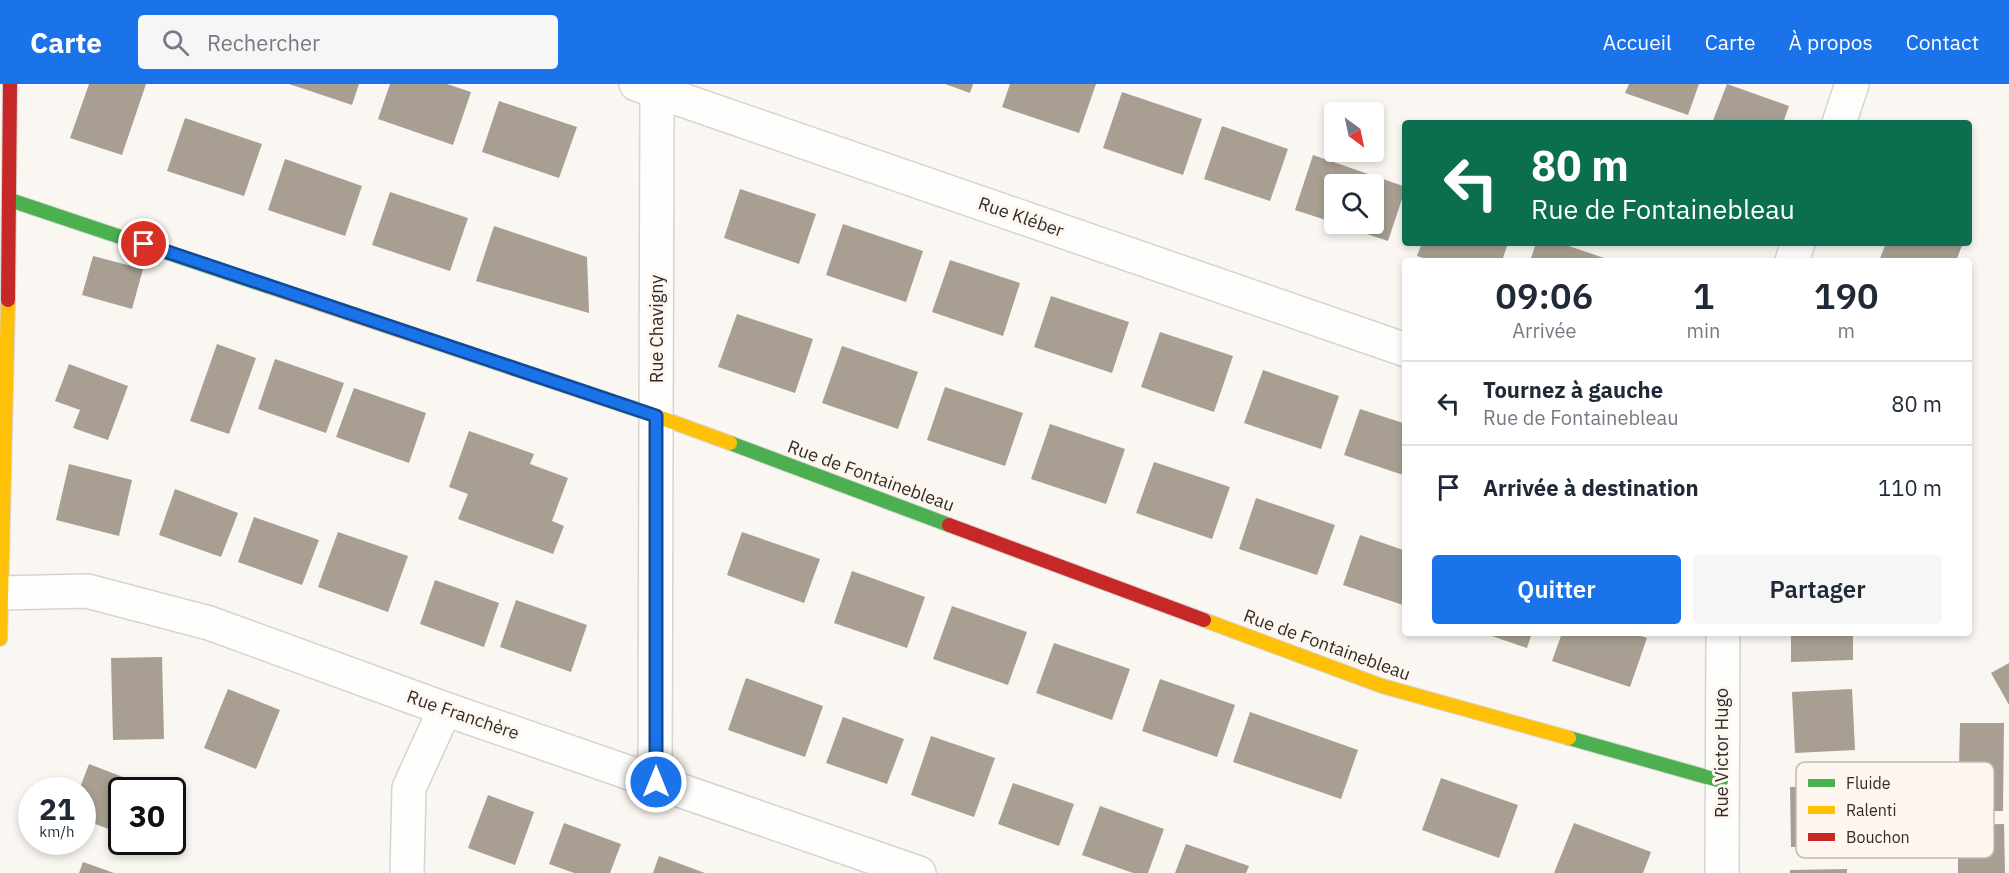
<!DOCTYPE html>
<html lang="fr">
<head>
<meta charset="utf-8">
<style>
  :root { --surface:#fff; --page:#f6f6f7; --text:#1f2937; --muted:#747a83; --line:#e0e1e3; --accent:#1a73e8 }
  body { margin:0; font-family:"IBM Plex Sans",sans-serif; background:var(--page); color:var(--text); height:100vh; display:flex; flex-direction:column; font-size:22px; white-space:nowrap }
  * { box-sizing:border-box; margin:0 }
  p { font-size:20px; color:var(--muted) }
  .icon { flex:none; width:33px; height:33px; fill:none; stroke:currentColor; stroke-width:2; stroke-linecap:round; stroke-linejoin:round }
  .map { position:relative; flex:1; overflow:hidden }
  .sheet { position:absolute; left:1402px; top:174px; width:570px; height:378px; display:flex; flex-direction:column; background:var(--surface); border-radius:6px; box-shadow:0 3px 9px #0003 }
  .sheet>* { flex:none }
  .guide { position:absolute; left:1402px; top:36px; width:570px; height:126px; border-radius:6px; box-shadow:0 3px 9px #0003; background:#0b6e4f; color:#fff; overflow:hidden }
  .needle { width:39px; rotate:147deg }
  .fabs { position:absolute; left:1324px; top:18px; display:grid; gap:12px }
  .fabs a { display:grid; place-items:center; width:60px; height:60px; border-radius:6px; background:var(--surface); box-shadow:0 3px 9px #0003; font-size:30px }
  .speed { position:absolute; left:18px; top:693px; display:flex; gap:12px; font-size:30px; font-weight:700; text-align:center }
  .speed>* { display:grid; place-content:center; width:78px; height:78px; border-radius:50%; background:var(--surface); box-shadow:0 3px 9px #0003; line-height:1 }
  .speed small { font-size:15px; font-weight:400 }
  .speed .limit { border:3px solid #111; border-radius:9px; background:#fff; color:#111 }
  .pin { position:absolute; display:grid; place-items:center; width:51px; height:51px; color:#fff; margin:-26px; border:3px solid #fff; border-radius:50%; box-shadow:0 2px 6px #0007 }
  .me { position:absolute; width:66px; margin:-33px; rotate:0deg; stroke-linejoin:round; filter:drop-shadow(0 0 4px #0008) }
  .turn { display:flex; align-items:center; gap:21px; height:126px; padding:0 30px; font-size:27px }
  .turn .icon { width:78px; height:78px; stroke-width:2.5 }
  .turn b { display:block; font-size:42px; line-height:51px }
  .eta { display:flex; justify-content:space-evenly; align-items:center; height:102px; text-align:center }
  .eta b { font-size:36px; font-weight:600; line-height:42px }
  .cta { display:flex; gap:12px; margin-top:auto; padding:12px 30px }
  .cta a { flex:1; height:69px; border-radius:6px; background:var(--accent); color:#fff; font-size:24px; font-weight:600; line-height:69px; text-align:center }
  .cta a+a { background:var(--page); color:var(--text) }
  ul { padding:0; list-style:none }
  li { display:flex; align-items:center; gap:18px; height:84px; padding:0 30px; border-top:2px solid var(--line) }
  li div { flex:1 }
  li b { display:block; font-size:22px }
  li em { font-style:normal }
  header { display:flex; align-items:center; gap:36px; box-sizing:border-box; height:84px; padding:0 30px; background:var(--accent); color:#fff }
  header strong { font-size:28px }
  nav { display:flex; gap:33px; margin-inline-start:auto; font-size:21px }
  .search { width:420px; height:54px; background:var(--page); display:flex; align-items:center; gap:15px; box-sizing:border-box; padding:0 21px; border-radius:6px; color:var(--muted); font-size:22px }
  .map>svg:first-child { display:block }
  .building { fill:#a89f92 }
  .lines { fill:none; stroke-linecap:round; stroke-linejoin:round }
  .street-casing { stroke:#d7d4d0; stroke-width:36 }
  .fast-casing { stroke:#d7d4d0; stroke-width:16 }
  .slow-casing { stroke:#d7d4d0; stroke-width:16 }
  .jam-casing { stroke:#d7d4d0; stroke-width:16 }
  .street { stroke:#fefefd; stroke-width:33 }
  .fast { stroke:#4caf50; stroke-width:14 }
  .slow { stroke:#ffc107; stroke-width:14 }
  .jam { stroke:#c62828; stroke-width:14 }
  .route-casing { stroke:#114b97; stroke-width:15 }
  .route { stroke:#1a73e8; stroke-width:10 }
  .labels { text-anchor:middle; stroke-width:6; stroke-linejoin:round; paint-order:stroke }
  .street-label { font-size:18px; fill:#312d2a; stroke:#fef6ef }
  .key { fill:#fef6ef; stroke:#c0bab4; stroke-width:1.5 }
  .key-label { font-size:16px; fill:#312d2a }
</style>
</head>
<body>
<header>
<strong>Carte</strong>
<div class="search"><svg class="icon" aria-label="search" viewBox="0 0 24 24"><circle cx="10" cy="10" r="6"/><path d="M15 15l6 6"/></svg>Rechercher</div>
<nav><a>Accueil</a><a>Carte</a><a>À propos</a><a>Contact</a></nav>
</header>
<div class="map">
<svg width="2009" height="789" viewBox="0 0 2009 789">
  <rect width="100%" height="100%" fill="#faf6f2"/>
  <g class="building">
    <path d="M89 0H146L122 71 70 54Z"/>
    <path d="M289 0H359L352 21Z"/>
    <path d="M390 0H447L471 8 453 61 378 35Z"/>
    <path d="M945 0H973L970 9Z"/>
    <path d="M1010 0H1096L1079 49 1002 23Z"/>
    <path d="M1629 0H1699L1688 31 1625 9Z"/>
    <path d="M1727 0 1789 22 1783 39H1712Z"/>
    <path d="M1122 8 1202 35 1183 91 1103 64Z"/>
    <path d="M499 17 577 43 559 94 482 68Z"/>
    <path d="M185 34 262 60 244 112 167 87Z"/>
    <path d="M1222 42 1288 65 1270 117 1204 95Z"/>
    <path d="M1313 71 1406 103 1388 157 1336 140H1374V100H1335V139L1295 126Z"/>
    <path d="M285 75 362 102 345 152 268 126Z"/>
    <path d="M740 105 816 130 799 180 724 154Z"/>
    <path d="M390 108 468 134 450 187 372 161Z"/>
    <path d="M843 140 923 167 906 218 826 191Z"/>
    <path d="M494 142 587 173 589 229 476 197Z"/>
    <path d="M1422 159H1508L1502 177H1433L1417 172Z"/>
    <path d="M1536 159H1560L1607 175V177H1530Z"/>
    <path d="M1886 159H1963L1956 177H1879Z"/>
    <path d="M93 172 143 185 132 225 82 211Z"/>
    <path d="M950 176 1020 199 1003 252 932 228Z"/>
    <path d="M1051 212 1129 238 1112 289 1034 263Z"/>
    <path d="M737 230 813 255 795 309 718 283Z"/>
    <path d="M1160 248 1233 272 1214 328 1141 303Z"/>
    <path d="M217 260 256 274 229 350 190 337Z"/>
    <path d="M842 262 918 288 898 345 822 319Z"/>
    <path d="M275 275 344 299 326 349 258 325Z"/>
    <path d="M69 280 128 302 108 356 73 344 80 326 55 317Z"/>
    <path d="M1263 286 1339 312 1321 365 1244 339Z"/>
    <path d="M945 303 1023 329 1005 382 927 356Z"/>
    <path d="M354 304 426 329 409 379 336 353Z"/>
    <path d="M1360 325 1406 340V392L1344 371Z"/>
    <path d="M1050 340 1125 365 1106 420 1031 395Z"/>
    <path d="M469 347 534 370 530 380 568 394 552 437 564 442 553 470 458 435 468 410 449 403Z"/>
    <path d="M1154 378 1230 403 1212 455 1136 429Z"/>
    <path d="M69 380 132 396 119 452 56 436Z"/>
    <path d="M175 405 238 429 221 473 159 451Z"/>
    <path d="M1256 414 1335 441 1317 491 1239 465Z"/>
    <path d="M254 433 319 456 302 501 238 478Z"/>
    <path d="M338 448 408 472 388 528 318 503Z"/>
    <path d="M742 448 820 475 804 519 727 491Z"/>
    <path d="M1360 451 1406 467V522L1343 501Z"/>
    <path d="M852 487 925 513 907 564 834 539Z"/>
    <path d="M435 496 499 519 484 563 420 540Z"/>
    <path d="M516 516 587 541 571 588 500 563Z"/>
    <path d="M952 522 1027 548 1008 601 933 575Z"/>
    <path d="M1483 549H1532L1527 564Z"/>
    <path d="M1562 549H1631L1647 554 1630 603 1552 577Z"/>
    <path d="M1791 549H1853V576L1791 578Z"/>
    <path d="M1054 559 1130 585 1112 636 1036 609Z"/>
    <path d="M162 573 164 655 113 656 111 574Z"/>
    <path d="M2009 579V621L1991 589Z"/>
    <path d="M746 594 823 622 805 673 728 646Z"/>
    <path d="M1160 595 1235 621 1217 673 1142 647Z"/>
    <path d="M228 605 280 626 256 685 204 664Z"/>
    <path d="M1852 605 1855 666 1795 669 1792 608Z"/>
    <path d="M1250 628 1358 666 1341 715 1233 678Z"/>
    <path d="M843 633 904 655 887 700 826 679Z"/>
    <path d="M1960 639H2004L2003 727H1958Z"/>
    <path d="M931 652 995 674 974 733 911 711Z"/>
    <path d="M89 680 149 703 148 706H122V750L82 735V706H79Z"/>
    <path d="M1441 694 1518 721 1499 774 1422 746Z"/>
    <path d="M1013 699 1074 720 1059 762 998 740Z"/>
    <path d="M1846 702 1847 762 1791 763 1790 703Z"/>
    <path d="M488 711 534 728 515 781 468 764Z"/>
    <path d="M1100 722 1164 745 1148 789H1133L1082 771Z"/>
    <path d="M564 739 621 760 610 789H574L549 780Z"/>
    <path d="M1574 739 1651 768 1643 789H1554Z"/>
    <path d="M2004 740 2005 789H1958V741Z"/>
    <path d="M1186 760 1249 782 1246 789H1175Z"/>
    <path d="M659 772 705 789H653Z"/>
    <path d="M83 778 114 789H79Z"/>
    <path d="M1847 785V789H1790V786Z"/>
  </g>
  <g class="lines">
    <g class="street-casing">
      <g id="street">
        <path d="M636 0 1406 266"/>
        <path d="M1839 39 1852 0"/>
        <path d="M1792 177 1798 159"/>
        <path d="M1 509 87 507 209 539 445 625 919 789"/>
        <path d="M655 697 657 8"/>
        <path d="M407 789 409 704 445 625"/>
        <path d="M1722 789 1723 549"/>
      </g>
    </g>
    <g class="fast-casing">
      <g id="fast">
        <path d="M10 116 270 203"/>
        <path d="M730 359 949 441"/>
        <path d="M1569 654 1721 697"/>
      </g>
    </g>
    <g class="slow-casing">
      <g id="slow">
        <path d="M270 203 656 332 730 359"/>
        <path d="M1204 536 1382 602 1569 654"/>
        <path d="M0 555 8 216"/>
      </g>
    </g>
    <g class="jam-casing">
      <g id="jam">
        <path d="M8 216 10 0"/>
        <path d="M949 441 1204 536"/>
      </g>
    </g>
    <use href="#street" class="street"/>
    <use href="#fast" class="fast"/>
    <use href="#slow" class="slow"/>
    <use href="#jam" class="jam"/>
  </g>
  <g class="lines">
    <g class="route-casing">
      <path id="route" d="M144 160 656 332V698"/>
    </g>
    <use href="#route" class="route"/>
  </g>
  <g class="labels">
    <g class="street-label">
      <text transform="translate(1021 133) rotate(19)" y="6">Rue Kléber</text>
      <text transform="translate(657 245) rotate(-90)" y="6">Rue Chavigny</text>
      <text transform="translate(871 392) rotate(20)" y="6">Rue de Fontainebleau</text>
      <text transform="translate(1327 561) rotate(20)" y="6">Rue de Fontainebleau</text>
      <text transform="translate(463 631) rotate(19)" y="6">Rue Franchère</text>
      <text transform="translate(1722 669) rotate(-90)" y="6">Rue Victor Hugo</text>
    </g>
  </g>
  <rect x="1796" y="678" width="198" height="96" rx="9" class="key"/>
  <rect x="1808" y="695" width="27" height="8" fill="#4caf50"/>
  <rect x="1808" y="722" width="27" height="8" fill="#ffc107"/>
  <rect x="1808" y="749" width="27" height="8" fill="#c62828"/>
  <g class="key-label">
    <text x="1846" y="705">Fluide</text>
    <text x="1846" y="732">Ralenti</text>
    <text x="1846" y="759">Bouchon</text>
  </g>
</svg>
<div class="fabs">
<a><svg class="needle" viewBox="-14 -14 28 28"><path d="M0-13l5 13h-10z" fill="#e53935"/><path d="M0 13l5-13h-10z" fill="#747a83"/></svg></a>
<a><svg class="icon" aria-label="search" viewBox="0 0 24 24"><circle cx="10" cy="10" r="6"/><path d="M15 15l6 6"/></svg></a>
</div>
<div class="speed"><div>21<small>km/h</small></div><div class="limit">30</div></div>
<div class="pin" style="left:144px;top:160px;background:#d93025"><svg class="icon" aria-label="arrive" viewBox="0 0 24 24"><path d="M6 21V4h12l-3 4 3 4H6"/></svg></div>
<svg class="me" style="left:656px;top:698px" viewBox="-20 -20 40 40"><circle r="17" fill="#1a73e8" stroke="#fff" stroke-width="3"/><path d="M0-11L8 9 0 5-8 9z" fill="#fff"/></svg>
<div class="guide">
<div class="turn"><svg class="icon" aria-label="left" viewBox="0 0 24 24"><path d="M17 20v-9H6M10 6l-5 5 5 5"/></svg><div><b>80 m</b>Rue de Fontainebleau</div></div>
</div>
<section class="sheet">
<div class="eta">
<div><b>09:06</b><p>Arrivée</p></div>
<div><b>1</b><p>min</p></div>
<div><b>190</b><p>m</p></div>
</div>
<ul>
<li><svg class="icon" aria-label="left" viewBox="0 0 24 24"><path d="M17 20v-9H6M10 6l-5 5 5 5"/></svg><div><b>Tournez à gauche</b><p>Rue de Fontainebleau</p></div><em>80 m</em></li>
<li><svg class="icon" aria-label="arrive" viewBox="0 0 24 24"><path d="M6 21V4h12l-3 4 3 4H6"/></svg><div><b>Arrivée à destination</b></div><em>110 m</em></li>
</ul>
<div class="cta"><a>Quitter</a><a>Partager</a></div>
</section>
</div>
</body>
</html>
